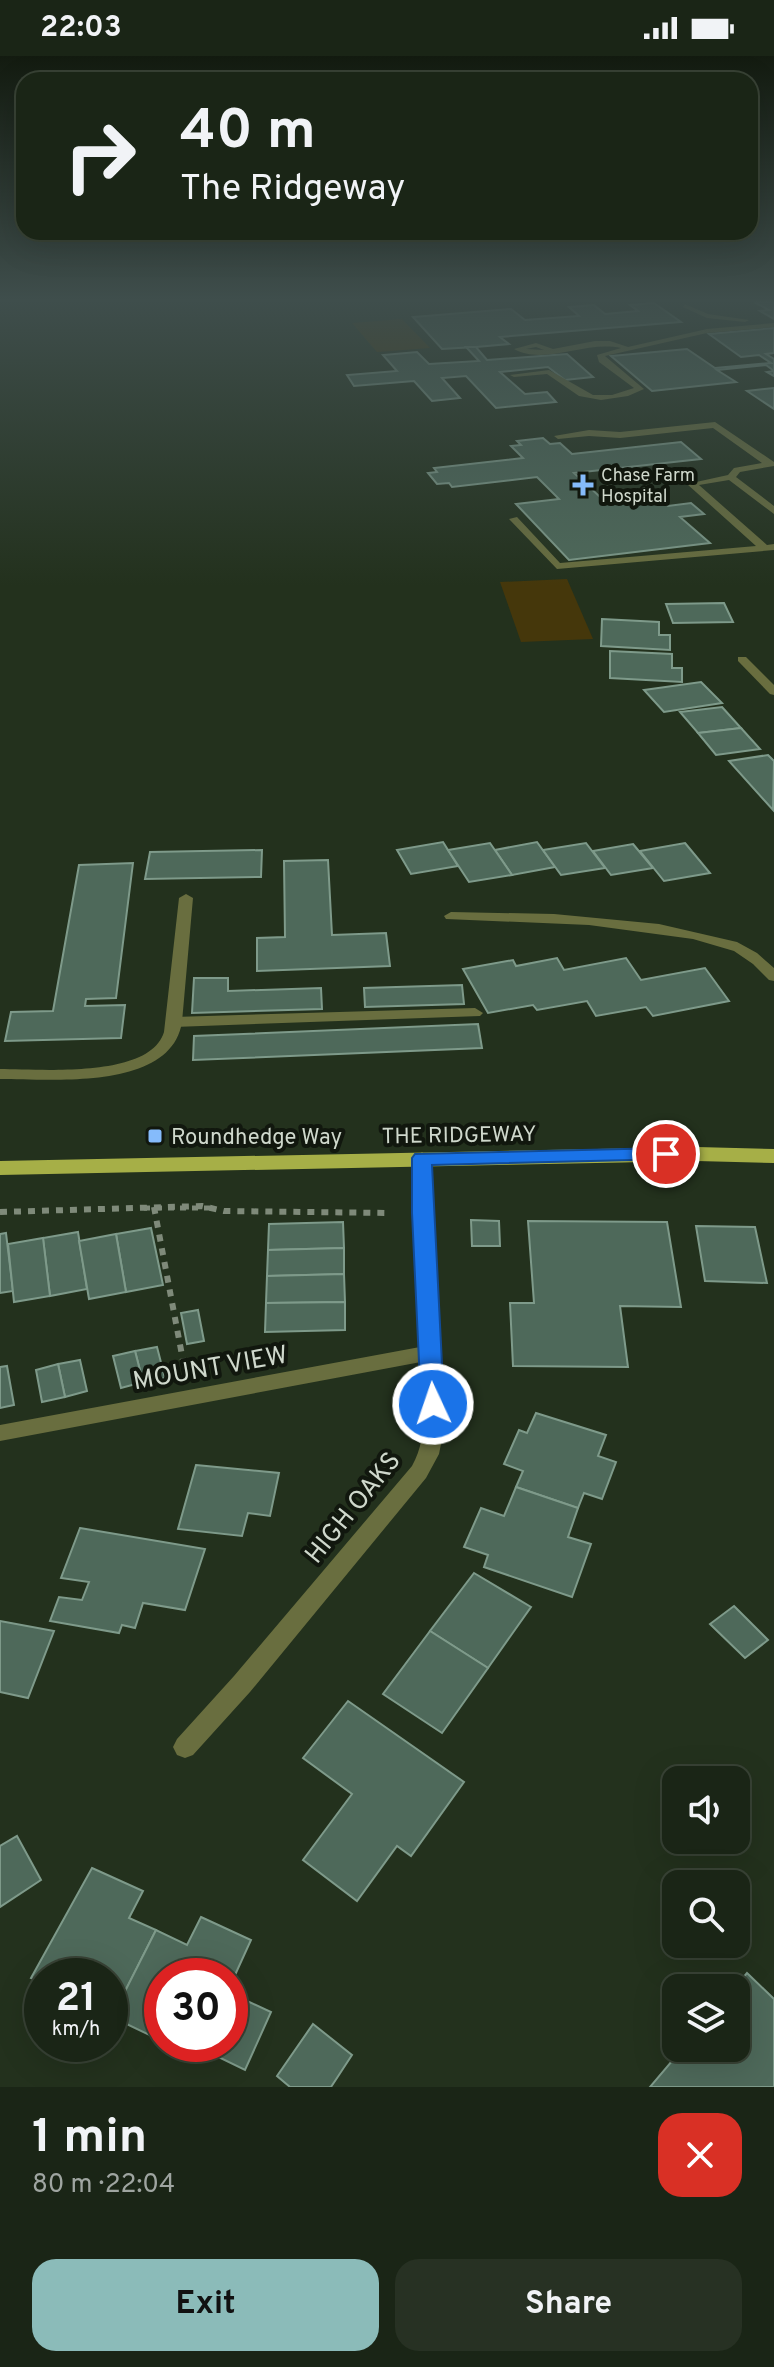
<!DOCTYPE html>
<html lang="en">
<head>
<meta charset="utf-8">
<style>
  :root { --surface:#1a2516; --page:#273123; --text:#f1f3f6; --muted:#9fa5a1; --line:#384235; --accent:#8bbbb9 }
  body { margin:0; font-family:Overpass,sans-serif; background:var(--page); color:var(--text); height:100vh; display:flex; flex-direction:column; font-size:30px; white-space:nowrap }
  * { box-sizing:border-box; margin:0 }
  p { font-size:26px; color:var(--muted) }
  .icon { flex:none; width:44px; height:44px; fill:none; stroke:currentColor; stroke-width:2; stroke-linecap:round; stroke-linejoin:round }
  .map { position:relative; height:2031px; overflow:hidden }
  .drawer { display:flex; flex-direction:column; background:var(--surface); flex:1 }
  .drawer>* { flex:none }
  .banner { position:absolute; left:16px; top:16px; width:742px; height:168px; border-radius:24px; box-shadow:0 8px 32px #0002,0 0 0 2px var(--line); background:#1a2516; color:var(--text); overflow:hidden }
  .controls { position:absolute; left:662px; top:1710px; display:grid; gap:16px }
  .controls a { display:grid; place-items:center; width:88px; height:88px; border-radius:16px; background:var(--surface); box-shadow:0 8px 32px #0002,0 0 0 2px var(--line); font-size:40px }
  .speed { position:absolute; left:24px; top:1902px; display:flex; gap:16px; font-size:40px; font-weight:700; text-align:center }
  .speed>* { display:grid; place-content:center; width:104px; height:104px; border-radius:50%; background:var(--surface); box-shadow:0 8px 32px #0002,0 0 0 2px var(--line); line-height:1 }
  .speed small { font-size:20px; font-weight:400 }
  .speed .limit { border:12px solid #d22; background:#fff; color:#111 }
  .pin { position:absolute; display:grid; place-items:center; width:68px; height:68px; color:#fff; margin:-34px; border:4px solid #fff; border-radius:50%; box-shadow:0 2px 8px #0007 }
  .me { position:absolute; width:88px; margin:-44px; rotate:357deg; stroke-linejoin:round; filter:drop-shadow(0 0 6px #0008) }
  .turn { display:flex; align-items:center; gap:28px; height:168px; padding:0 32px; font-size:36px }
  .turn .icon { width:104px; height:104px; stroke-width:2.5 }
  .turn b { display:block; font-size:56px; line-height:68px }
  .round { display:grid; place-items:center; flex:none; width:84px; height:84px; border-radius:24px; background:var(--page) }
  .summary { display:flex; align-items:center; justify-content:space-between; height:136px; padding:0 32px }
  h1 { font-size:48px; font-weight:700; line-height:60px }
  .button { display:flex; gap:16px; margin-top:auto; padding:16px 32px }
  .button a { flex:1; height:92px; border-radius:24px; background:var(--accent); color:#111; font-size:32px; font-weight:700; line-height:92px; text-align:center }
  .button a+a { background:var(--page); color:var(--text) }
  .status { display:flex; justify-content:space-between; align-items:center; height:56px; padding:0 40px; background:var(--surface); direction:ltr }
  .status svg { height:22px; fill:currentColor }
  .map>svg:first-child { display:block }
  .green { fill:#45370b }
  .building { fill:#4e695a; stroke:#7e9a8a; stroke-width:2 }
  .lines { fill:none; stroke-linecap:round; stroke-linejoin:round }
  .path-far1 { stroke:#7f8a7a; stroke-width:5; stroke-dasharray:6 6; stroke-linecap:butt }
  .path { stroke:#7f8a7a; stroke-width:6; stroke-dasharray:7 7; stroke-linecap:butt }
  .service { fill:#696e3f; fill-rule:evenodd }
  .minor { fill:#696e3f; fill-rule:evenodd }
  .primary { fill:#a6af47; fill-rule:evenodd }
  .route { fill:#1a73e8; stroke:#114b97; stroke-width:2 }
  .poi-dot { fill:#85bbfb; stroke:#11170e; stroke-width:3 }
  .labels { text-anchor:middle; stroke-width:8; stroke-linejoin:round; paint-order:stroke }
  .far-poi-label { font-size:18px; fill:#cfd8cc; stroke:#11170e; text-anchor:start }
  .street-label { font-size:22px; fill:#cfd8cc; stroke:#11170e }
  .poi-label { font-size:22px; fill:#cfd8cc; stroke:#11170e; text-anchor:start }
  .near-street-label { font-size:26px; fill:#cfd8cc; stroke:#11170e }
</style>
</head>
<body>
<div class="status"><b>22:03</b><svg viewBox="0 0 49 12"><path d="M0 12V9h3v3zM5 12V6h3v6zM10 12V3h3v9zM15 12V0h3v12zM26 1h20v11H26zM47 4h2v5h-2z"/></svg></div>
<div class="map">
<svg width="774" height="2031" viewBox="0 0 774 2031">
  <rect width="100%" height="100%" fill="#23311d"/>
  <g class="green">
    <path d="M402 263 430 292 377 296 352 267Z"/>
    <path d="M567 523 593 583 521 586 500 526Z"/>
  </g>
  <g class="building">
    <path d="M754 246H774V263L760 255 769 254Z"/>
    <path d="M654 247 681 266 500 281 509 288 476 291 442 293 413 261 511 253 525 264 579 260 569 251 594 249 605 258 638 255 630 249Z"/>
    <path d="M774 272V297L766 298 774 303V320L767 316 774 315 766 309 717 314 736 326 652 335 611 300 687 293 715 312 771 307 759 299 741 301 709 278Z"/>
    <path d="M466 291H476L487 304 567 298 593 321 565 324 548 311 500 316 525 338 547 336 556 346 496 352 466 320 442 322 460 342 432 345 414 325 354 330 347 319 397 315 383 299 417 296 429 308 479 305Z"/>
    <path d="M774 332V353L747 335Z"/>
    <path d="M543 382 550 388 560 387 572 398 681 386 701 403 574 417 599 440 650 434 668 450 691 447 704 458 680 461 710 487 569 504 516 448 559 443 537 421 452 431 449 427 437 428 428 417 437 416 434 412 523 402 511 390 521 389 517 385Z"/>
    <path d="M724 547 733 566 673 567 666 548Z"/>
    <path d="M602 563 659 566V579H670V594L601 590Z"/>
    <path d="M610 595 672 598V612H682V626L610 622Z"/>
    <path d="M701 626 722 647 664 656 644 634Z"/>
    <path d="M722 651 741 672 698 677 680 656Z"/>
    <path d="M741 672 760 693 716 699 698 677Z"/>
    <path d="M768 699 774 705 773 754 729 705Z"/>
    <path d="M443 786 458 810 411 818 397 794Z"/>
    <path d="M537 786 555 811 512 819 495 794Z"/>
    <path d="M490 787 512 819 469 826 448 794Z"/>
    <path d="M586 787 605 812 561 819 543 794Z"/>
    <path d="M685 787 710 817 664 825 640 795Z"/>
    <path d="M633 788 653 812 611 819 593 795Z"/>
    <path d="M262 794 261 821 145 823 150 796Z"/>
    <path d="M328 804 332 879 386 877 390 910 257 915V882L285 881 284 805Z"/>
    <path d="M133 807 116 942 86 943 85 950 125 949 121 982 5 985 11 956 53 955 79 809Z"/>
    <path d="M557 902 564 914 626 902 641 924 705 912 729 945 653 960 646 951 596 960 587 945 537 954 533 949 488 957 463 913 513 904 516 910Z"/>
    <path d="M194 922H228V935L321 932 322 953 192 957Z"/>
    <path d="M462 929 464 948 365 951 364 932Z"/>
    <path d="M478 968 482 992 193 1004 194 980Z"/>
    <path d="M471 1164 499 1165 500 1190H472Z"/>
    <path d="M528 1165 667 1166 681 1251 620 1250 628 1311 513 1310 510 1247H534Z"/>
    <path d="M343 1166 344 1192 268 1194 269 1168Z"/>
    <path d="M696 1170 755 1171 767 1227 705 1225Z"/>
    <path d="M151 1172 163 1229 126 1236 116 1178Z"/>
    <path d="M78 1176 87 1233 50 1240 43 1182Z"/>
    <path d="M6 1177 13 1235 0 1237V1178Z"/>
    <path d="M116 1178 126 1236 89 1243 79 1185Z"/>
    <path d="M43 1182 50 1240 14 1246 8 1188Z"/>
    <path d="M344 1192V1218L267 1220 268 1194Z"/>
    <path d="M344 1218 345 1246 266 1247 267 1220Z"/>
    <path d="M345 1246V1274L265 1276 266 1247Z"/>
    <path d="M198 1254 204 1285 187 1288 181 1257Z"/>
    <path d="M157 1291 165 1322 143 1326 135 1295Z"/>
    <path d="M135 1295 143 1326 121 1332 113 1300Z"/>
    <path d="M80 1304 87 1335 65 1341 58 1308Z"/>
    <path d="M58 1308 65 1341 42 1346 36 1314Z"/>
    <path d="M7 1310 14 1349 0 1352V1311Z"/>
    <path d="M536 1357 606 1379 598 1400 616 1406 602 1443 584 1437 578 1452 516 1431 523 1415 504 1408 519 1374 527 1377Z"/>
    <path d="M196 1409 279 1417 270 1460 248 1457 242 1480 178 1473Z"/>
    <path d="M516 1431 578 1452 568 1481 591 1488 572 1541 484 1511 488 1499 464 1491 481 1452 504 1460Z"/>
    <path d="M80 1472 205 1493 185 1554 143 1547 135 1572 122 1569 119 1577 50 1565 59 1541 82 1544 89 1526 61 1522Z"/>
    <path d="M474 1517 531 1551 488 1612 430 1575Z"/>
    <path d="M734 1550 768 1584 745 1602 710 1568Z"/>
    <path d="M0 1565 54 1575 28 1642 0 1636Z"/>
    <path d="M430 1575 488 1612 442 1677 383 1638Z"/>
    <path d="M348 1645 464 1726 411 1800 397 1790 357 1845 303 1804 352 1738 303 1702Z"/>
    <path d="M17 1780 41 1824 0 1851V1790Z"/>
    <path d="M92 1812 143 1835 129 1862 156 1874 112 1961 110 1920H42V1927L31 1922Z"/>
    <path d="M201 1861 251 1884 230 1930V1920H162V1985L112 1961 156 1874 187 1889Z"/>
    <path d="M747 1917 774 1943V2031H650L683 1992H736L734 1932Z"/>
    <path d="M230 1937 271 1956 245 2014 200 1992 197 2002 168 1988H230Z"/>
    <path d="M313 1968 352 1999 331 2031H290L277 2020Z"/>
  </g>
  <g class="lines">
    <path class="path-far1" d="M144 1152H210"/>
    <g class="path">
      <path d="M154 1151 185 1315"/>
      <path d="M0 1156 202 1150 224 1155 390 1157"/>
    </g>
    <g class="service">
      <path d="M685 248 708 258 749 264 745 266 707 262 683 251Z"/>
      <path d="M774 267V271L707 277 605 300 644 333 628 340 601 344 579 340 547 318 514 321 510 319 549 314 593 339H612L634 332 599 306 597 299 621 292C586 284 544 310 514 293L536 287 553 293 595 285H610L628 291 707 273ZM536 291 544 294 526 293Z"/>
      <path d="M715 366 774 406V410L740 416 736 421 774 450V458L729 424 699 429 767 489 774 488V494L557 513 509 463 517 461 560 507 756 490 687 428 728 419 734 412 762 407 713 372 620 382 589 380 558 383 554 380 589 374 620 376Z"/>
      <path d="M475 952 483 957 480 960 174 971 166 966 174 961Z"/>
    </g>
    <g class="minor">
      <path d="M738 601H746L774 629V639L770 638 738 605Z"/>
      <path d="M186 838 193 842 182 966C171 1035 52 1023 0 1023V1013C39 1013 150 1023 164 976L179 842Z"/>
      <path d="M451 856 554 858 659 868 737 886 757 897 774 912V925L769 924 753 908 734 895 693 883 589 869 446 863 444 860Z"/>
      <path d="M422 1096 431 1102V1157L444 1373 439 1398 426 1422 250 1636 193 1699 185 1702 177 1699 173 1691 177 1683 234 1620 412 1410C430 1378 422 1341 421 1306L0 1385V1369L420 1291 413 1157V1102Z"/>
    </g>
    <path class="primary" d="M697 1091 774 1093V1107L697 1105 0 1119V1105Z"/>
  </g>
  <linearGradient id="sky" x2="0" y2="1"><stop stop-color="#131b10"/><stop offset="0.46" stop-color="#3f4e4c"/><stop offset="1" stop-color="#3f4e4c" stop-opacity="0"/></linearGradient>
  <rect width="774" height="530" fill="url(#sky)"/>
  <path class="route" d="M666 1092 676 1098 673 1103 432 1109 444 1348 441 1354 433 1357 425 1354 421 1348 412 1157V1102L415 1098Z"/>
  <g class="poi-dot">
    <path d="M579 417h8v8h8v8h-8v8h-8v-8h-8v-8h8z"/>
    <rect x="147" y="1072" width="16" height="16" rx="4"/>
  </g>
  <g class="labels">
    <g class="far-poi-label">
      <text x="601" y="425">Chase Farm<tspan x="601" dy="21">Hospital</tspan></text>
    </g>
    <g class="street-label">
      <text transform="translate(459 1078) rotate(-1)" y="8">THE RIDGEWAY</text>
    </g>
    <g class="poi-label">
      <text x="171" y="1088">Roundhedge Way</text>
    </g>
    <g class="near-street-label">
      <text transform="translate(210 1311) rotate(-10)" y="9">MOUNT VIEW</text>
      <text transform="translate(352 1451) rotate(-51)" y="9">HIGH OAKS</text>
    </g>
  </g>
</svg>
<div class="controls">
<a><svg class="icon" aria-label="sound" viewBox="0 0 24 24"><path d="M4 9h4l5-4v14l-5-4H4zM17 9q2 3 0 6"/></svg></a>
<a><svg class="icon" aria-label="search" viewBox="0 0 24 24"><circle cx="10" cy="10" r="6"/><path d="M15 15l6 6"/></svg></a>
<a><svg class="icon" aria-label="layers" viewBox="0 0 24 24"><path d="M12 4l9 5-9 5-9-5zM3 14l9 5 9-5"/></svg></a>
</div>
<div class="speed"><div>21<small>km/h</small></div><div class="limit">30</div></div>
<div class="pin" style="left:666px;top:1098px;background:#d93025"><svg class="icon" aria-label="arrive" viewBox="0 0 24 24"><path d="M6 21V4h12l-3 4 3 4H6"/></svg></div>
<svg class="me" style="left:433px;top:1348px" viewBox="-20 -20 40 40"><circle r="17" fill="#1a73e8" stroke="#fff" stroke-width="3"/><path d="M0-11L8 9 0 5-8 9z" fill="#fff"/></svg>
<div class="banner">
<div class="turn"><svg class="icon" aria-label="right" viewBox="0 0 24 24"><path d="M7 20v-9h11M14 6l5 5-5 5"/></svg><div><b>40 m</b>The Ridgeway</div></div>
</div>
</div>
<section class="drawer">
<div class="summary"><div><h1>1 min</h1><p>80 m · 22:04</p></div><a class="round" style="background:#d93025;color:#fff"><svg class="icon" aria-label="close" viewBox="0 0 24 24"><path d="M6 6l12 12M18 6L6 18"/></svg></a></div>
<div class="button"><a>Exit</a><a>Share</a></div>
</section>
</body>
</html>
